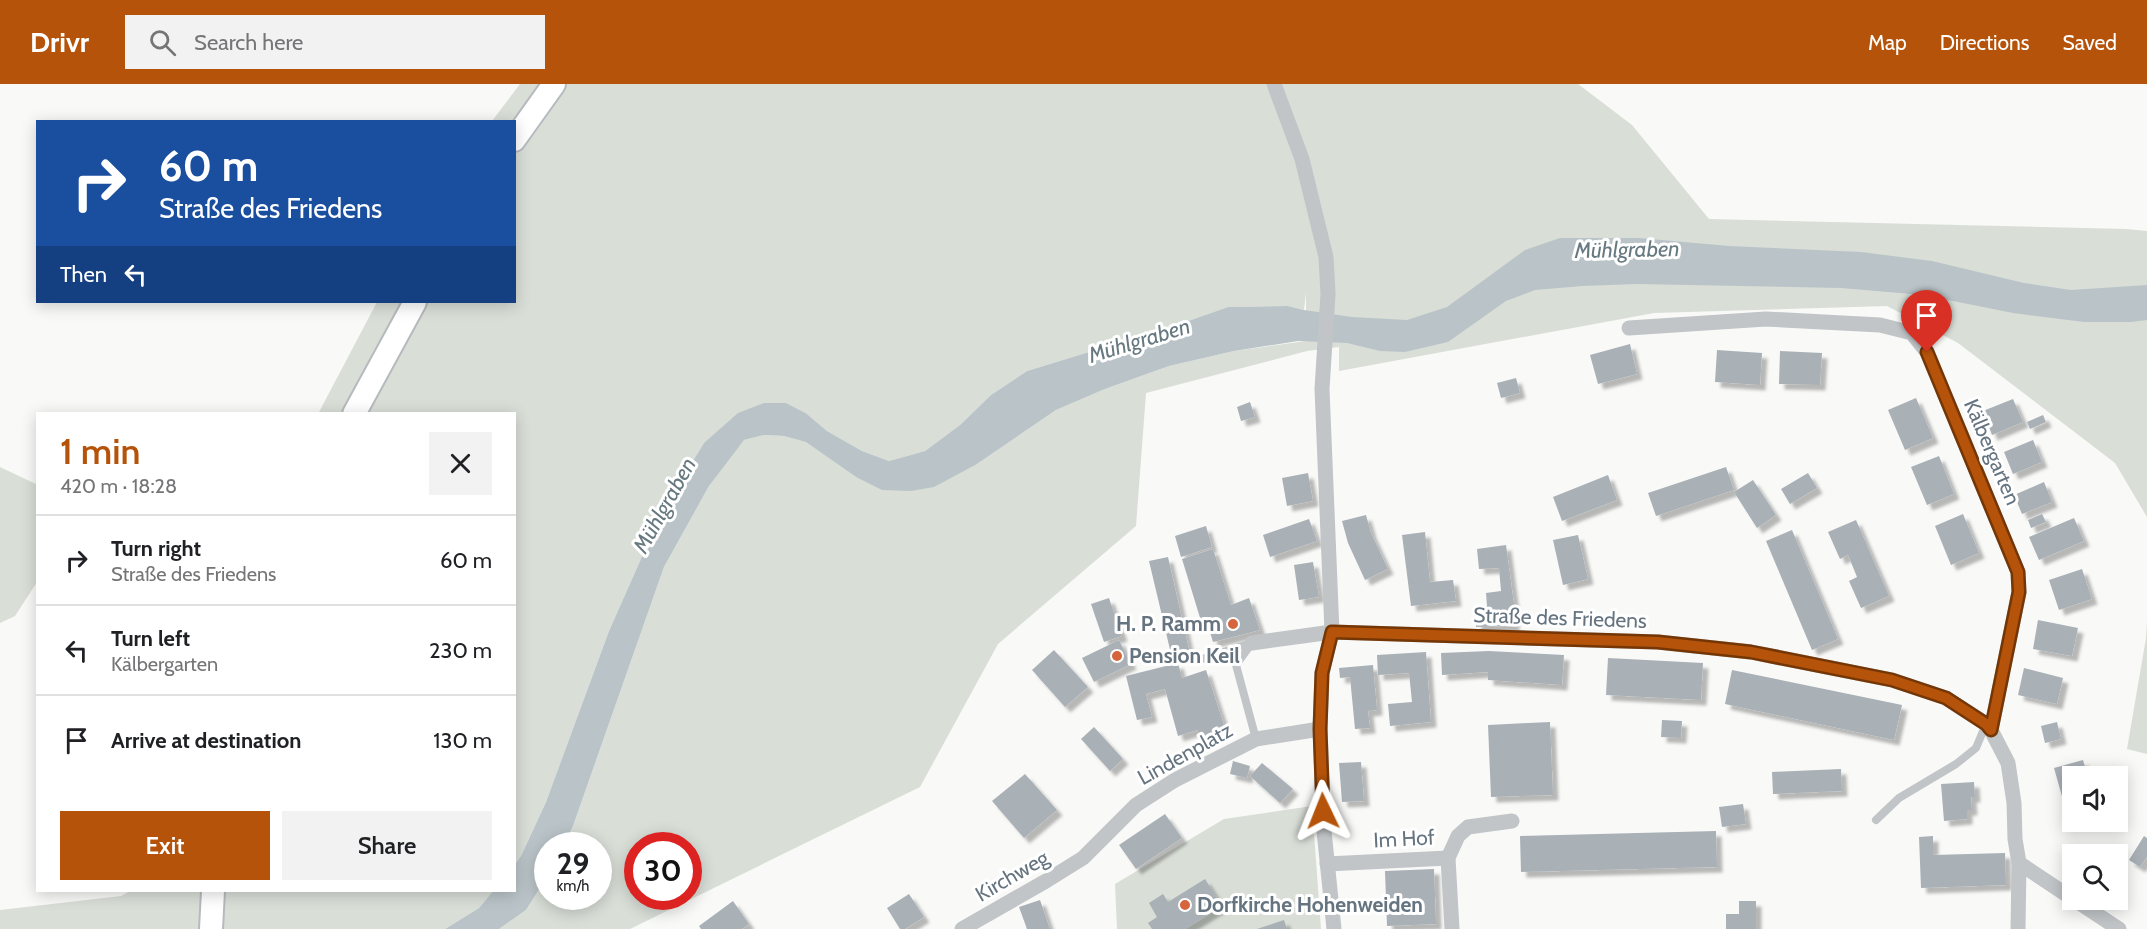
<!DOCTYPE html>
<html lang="en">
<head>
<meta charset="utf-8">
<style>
  :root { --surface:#fff; --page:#f2f2f2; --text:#202124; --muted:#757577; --line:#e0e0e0; --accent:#b45309 }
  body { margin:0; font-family:Cabin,sans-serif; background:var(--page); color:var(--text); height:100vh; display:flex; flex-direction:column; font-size:22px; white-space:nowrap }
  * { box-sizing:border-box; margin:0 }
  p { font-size:20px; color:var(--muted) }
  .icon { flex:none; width:33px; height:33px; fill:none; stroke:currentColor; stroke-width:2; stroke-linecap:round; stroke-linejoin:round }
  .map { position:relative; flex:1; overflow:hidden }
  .side { position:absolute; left:36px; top:328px; width:480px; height:480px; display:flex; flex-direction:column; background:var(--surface); border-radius:0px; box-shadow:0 3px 15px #0003 }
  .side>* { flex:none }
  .top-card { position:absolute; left:36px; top:36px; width:480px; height:183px; border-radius:0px; box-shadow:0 3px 15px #0003; background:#1a4fa0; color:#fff; overflow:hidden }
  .fabs { position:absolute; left:2062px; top:682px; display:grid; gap:12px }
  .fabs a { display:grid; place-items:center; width:66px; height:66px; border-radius:0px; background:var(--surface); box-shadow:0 3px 15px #0003; font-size:30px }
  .speed { position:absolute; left:534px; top:748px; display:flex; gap:12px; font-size:30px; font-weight:700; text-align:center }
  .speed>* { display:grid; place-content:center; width:78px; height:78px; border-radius:50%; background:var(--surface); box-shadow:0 3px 15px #0003; line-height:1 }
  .speed small { font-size:15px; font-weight:400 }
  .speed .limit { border:9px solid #d22; background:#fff; color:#111 }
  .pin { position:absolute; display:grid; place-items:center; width:51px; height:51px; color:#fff; margin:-62px -26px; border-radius:50% 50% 50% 0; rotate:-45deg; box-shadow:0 0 6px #0007 }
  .pin .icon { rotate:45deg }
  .me { position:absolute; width:66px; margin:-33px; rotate:358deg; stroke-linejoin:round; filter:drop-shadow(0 0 4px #0008) }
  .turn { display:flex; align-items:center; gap:21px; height:126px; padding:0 24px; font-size:27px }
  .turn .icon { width:78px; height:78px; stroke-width:2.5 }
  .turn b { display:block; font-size:42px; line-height:51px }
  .then { display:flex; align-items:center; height:57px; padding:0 24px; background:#0003; gap:12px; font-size:22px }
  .round { display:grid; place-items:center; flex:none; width:63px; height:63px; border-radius:0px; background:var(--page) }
  .headline { display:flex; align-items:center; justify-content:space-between; height:102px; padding:0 24px }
  h1 { font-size:36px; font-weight:600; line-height:45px; color:var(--accent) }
  .action { display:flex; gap:12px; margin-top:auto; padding:12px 24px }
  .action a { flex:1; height:69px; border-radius:0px; background:var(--accent); color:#fff; font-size:24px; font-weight:600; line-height:69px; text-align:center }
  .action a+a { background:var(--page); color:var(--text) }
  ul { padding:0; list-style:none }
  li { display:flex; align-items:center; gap:18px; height:90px; padding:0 24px; border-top:2px solid var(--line) }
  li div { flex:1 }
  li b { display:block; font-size:22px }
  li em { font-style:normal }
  header { display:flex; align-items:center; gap:36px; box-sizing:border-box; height:84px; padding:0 30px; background:var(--accent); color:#fff }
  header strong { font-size:28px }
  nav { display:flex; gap:33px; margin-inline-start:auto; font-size:21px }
  .search { width:420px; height:54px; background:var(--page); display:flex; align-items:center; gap:15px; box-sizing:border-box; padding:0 21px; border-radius:0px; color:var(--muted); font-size:22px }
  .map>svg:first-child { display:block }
  .green { fill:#d9ded7; fill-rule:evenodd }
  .water { fill:#bac4c8 }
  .building { fill:#a9b0b6; filter:url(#shadow) }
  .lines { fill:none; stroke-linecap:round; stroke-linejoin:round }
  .secondary-casing { stroke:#b6babf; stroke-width:26 }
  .lane { stroke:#c1c5c8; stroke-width:8 }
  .street { stroke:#c1c5c8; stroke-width:15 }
  .secondary { stroke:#fff; stroke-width:22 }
  .route-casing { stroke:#753606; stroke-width:15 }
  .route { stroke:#b45309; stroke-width:10 }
  .poi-dot { fill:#d4653d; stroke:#fff; stroke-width:2 }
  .labels { text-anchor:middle; stroke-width:6; stroke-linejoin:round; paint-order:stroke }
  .street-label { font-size:21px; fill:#667480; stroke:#fff }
  .poi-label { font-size:21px; font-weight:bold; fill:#667480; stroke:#fff; text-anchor:start }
  .water-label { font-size:22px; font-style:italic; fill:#677980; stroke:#fff }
</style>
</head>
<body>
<header>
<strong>Drivr</strong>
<div class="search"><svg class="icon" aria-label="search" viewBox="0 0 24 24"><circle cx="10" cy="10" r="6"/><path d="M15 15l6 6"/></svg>Search here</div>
<nav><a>Map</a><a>Directions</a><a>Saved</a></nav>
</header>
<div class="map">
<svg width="2147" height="845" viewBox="0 0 2147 845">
  <defs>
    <filter id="shadow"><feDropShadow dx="5.5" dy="5.5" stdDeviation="1.5" flood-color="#0004"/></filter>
  </defs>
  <rect width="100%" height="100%" fill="#f9f9f8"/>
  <g class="green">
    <path d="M520 0H1578L1632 41 1709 135 2126 145 2147 147V433L2115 379 1958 259 1887 222 1654 229 1339 287V263L1307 267 1146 309 1136 442 998 560 920 703 630 845H499L526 826 547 793 548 813H598V762H563L573 742 664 483 709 402 730 372 744 356 764 351 784 352 807 358 856 393 977 380 1056 326 1105 305 1169 282 1234 267 1306 257V209L1304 226 1288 222 1228 223 1174 242 1027 287 991 311 960 341 925 367 889 377 862 367 827 347 807 330 704 359 681 396 648 459 609 547 546 718 521 772 515 780 514 330H318L377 218H514V38L492 37ZM638 762H688V813H638Z"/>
    <path d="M0 383 38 401 37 498 15 532 0 539Z"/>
    <path d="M2147 537V670L2127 665 2146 554Z"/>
    <path d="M1312 722 1321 845H1117L1115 800 1224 735Z"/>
    <path d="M130 807H493L479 824 445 845H0V826L121 812Z"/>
  </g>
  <path class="water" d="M1560 154H1639L1729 162 1861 168 1932 177 2024 199 2071 206 2147 201V236L2131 238H2084L2013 229 1923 211 1841 204 1637 200 1582 202 1535 206 1506 217 1448 258 1405 268 1380 267 1347 259 1298 257 1234 267 1169 282 1105 305 1056 326 977 380 934 403 911 407 882 406 856 393 806 358 784 352 764 351 744 356 709 402 664 483 573 742 563 762H548L547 793 526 826 499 845H445L479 824 493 807H514L515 780 521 772 546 718 609 547 648 459 681 396 704 359 738 329 764 319H786L807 330 827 347 862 367 889 377 925 367 960 341 991 311 1027 287 1174 242 1228 223 1288 222 1304 226 1352 233 1407 236 1447 223 1525 166Z"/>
  <g class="building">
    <path d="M1630 260 1637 290 1598 300 1590 271Z"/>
    <path d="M1717 266 1762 269 1760 301 1715 298Z"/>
    <path d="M1780 267 1822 269 1820 301 1779 300Z"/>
    <path d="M1516 294 1520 309 1501 314 1497 299Z"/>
    <path d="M1916 314 1933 354 1905 366 1888 326Z"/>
    <path d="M2013 315 2023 338 1992 351 1983 327Z"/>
    <path d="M1250 318 1255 333 1241 337 1237 323Z"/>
    <path d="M2043 331 2046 338 2030 345 2027 338Z"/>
    <path d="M2033 356 2042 378 2013 390 2004 368Z"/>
    <path d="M1939 372 1954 410 1927 421 1911 383Z"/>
    <path d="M1726 383 1734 406 1656 432 1648 409Z"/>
    <path d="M1308 389 1313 417 1287 422 1282 394Z"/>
    <path d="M1808 389 1817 404 1790 420 1781 405Z"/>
    <path d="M1608 391 1617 416 1562 437 1553 413Z"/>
    <path d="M1753 396 1776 431 1757 444 1734 408Z"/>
    <path d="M2044 398 2052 418 2022 430 2014 411Z"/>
    <path d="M1963 430 1979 469 1951 481 1935 442Z"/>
    <path d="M2042 430 2046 438 2031 444 2028 436Z"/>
    <path d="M1366 431 1371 449 1388 485 1365 496 1348 459 1342 437Z"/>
    <path d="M2074 434 2084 457 2039 476 2029 453Z"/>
    <path d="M1309 435 1317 457 1270 473 1263 451Z"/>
    <path d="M1856 436 1889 512 1861 524 1849 497 1857 493 1848 471 1840 475 1828 448Z"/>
    <path d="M1206 442 1212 463 1181 473 1175 452Z"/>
    <path d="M1792 446 1838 555 1812 566 1766 457Z"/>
    <path d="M1425 448 1430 498 1453 496 1456 517 1411 522 1402 451Z"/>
    <path d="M1578 451 1588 495 1563 501 1553 456Z"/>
    <path d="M1506 461 1514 521V542L1476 543V522H1487L1486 509 1501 507 1499 484 1479 485 1477 465Z"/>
    <path d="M1213 465 1231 521 1249 514 1260 546 1213 558 1206 535 1201 537 1182 475Z"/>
    <path d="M1168 473 1190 570 1172 574 1149 477Z"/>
    <path d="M1313 478 1319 513 1299 516 1294 481Z"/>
    <path d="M2082 485 2092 515 2059 526 2049 496Z"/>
    <path d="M1109 514 1122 552 1104 558 1091 520Z"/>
    <path d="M2038 536 2078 544 2072 572 2033 565Z"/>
    <path d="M1119 556 1131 580 1094 598 1082 574Z"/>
    <path d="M1054 566 1088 603 1065 623 1032 586Z"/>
    <path d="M1489 567 1564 571 1562 601 1488 596V588L1442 591 1441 569Z"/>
    <path d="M1426 568 1431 638 1390 642 1388 620 1412 618 1409 589 1378 591 1377 571Z"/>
    <path d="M1608 574 1703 579 1701 616 1606 611Z"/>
    <path d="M1178 579 1182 594 1206 586 1225 644 1200 653 1197 646 1178 652 1165 605 1146 610 1152 633 1137 636 1126 592Z"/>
    <path d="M1373 581 1377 626 1368 627 1370 644 1355 645 1350 593 1340 594 1339 584Z"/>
    <path d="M2024 584 2063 594 2057 620 2018 611Z"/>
    <path d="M1732 586 1902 621 1894 656 1725 620Z"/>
    <path d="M1662 636 1682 637 1681 654 1661 653Z"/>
    <path d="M1550 638 1553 711 1491 713 1488 641Z"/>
    <path d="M2057 638 2061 655 2045 659 2041 642Z"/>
    <path d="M1094 643 1123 675 1110 687 1081 655Z"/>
    <path d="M2083 676 2088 693H2073V713L2063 716 2054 684Z"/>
    <path d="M1233 677 1250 682 1247 694 1230 690Z"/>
    <path d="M1361 678 1364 717 1342 718 1339 679Z"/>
    <path d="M1262 679 1293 705 1280 719 1250 692Z"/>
    <path d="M1841 685 1842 707 1773 710 1772 688Z"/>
    <path d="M1025 690 1057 726 1024 754 992 717Z"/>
    <path d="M1974 698 1975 713H1971L1972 726H1967V735L1944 737 1941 700Z"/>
    <path d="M1743 720 1746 740 1722 743 1719 723Z"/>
    <path d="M1165 730 1182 754 1136 785 1119 761Z"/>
    <path d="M1716 747 1717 783 1521 788 1520 752Z"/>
    <path d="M1933 752V771L2005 769 2006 801 1921 804 1919 753Z"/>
    <path d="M2144 752 2147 754V773L2140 783 2129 776Z"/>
    <path d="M1434 785 1436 840 1387 842 1385 787Z"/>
    <path d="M1205 795 1222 822 1185 845H1152L1148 839 1157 833 1149 819 1163 810 1168 818Z"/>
    <path d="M909 810 924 833 905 845H900L887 824Z"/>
    <path d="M1040 816 1050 845H1027L1019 823Z"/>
    <path d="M733 817 749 840 742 845H701L699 842Z"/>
    <path d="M1739 817H1756V845H1726V830H1739Z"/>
    <path d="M1284 836 1287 845H1257Z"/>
  </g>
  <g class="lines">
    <g class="secondary-casing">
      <g id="secondary">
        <path d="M514 56 554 0"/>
        <path d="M354 330 415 218"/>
        <path d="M211 845 213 807"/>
      </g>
    </g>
    <g class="lane">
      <path d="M1252 559 1236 581 1256 655"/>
      <path d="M1196 577 1251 559"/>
      <path d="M1876 736 1899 714 1956 680 1976 664 1986 640"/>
    </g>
    <g class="street">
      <path d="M1274 0 1302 75 1326 173 1328 210 1322 305 1332 548 1322 589 1320 645 1324 747 1334 845"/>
      <path d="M1629 244 1766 235 1880 241 1912 249 1927 268 2018 488 2019 508 1991 646"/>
      <path d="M1252 559 1332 548 1658 558 1751 568 1892 596 1946 614 1986 640 1991 646 2008 679 2014 719 2015 755 2019 779 2073 815"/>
      <path d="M1327 780 1448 774"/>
      <path d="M2075 816 2119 845"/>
      <path d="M962 845 1046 797 1083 774 1136 721 1175 696 1256 655 1320 645"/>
      <path d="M1452 845 1448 774 1458 752 1468 743 1512 737"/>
      <path d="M2018 845 2019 779"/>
    </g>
    <use href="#secondary" class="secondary"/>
  </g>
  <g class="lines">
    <g class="route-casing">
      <path id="route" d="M1323 727 1320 645 1322 589 1332 548 1658 558 1751 568 1892 596 1946 614 1986 640 1991 646 2019 508 2018 488 1927 268"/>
    </g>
    <use href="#route" class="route"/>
  </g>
  <g class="poi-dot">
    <circle cx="1233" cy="540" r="6"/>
    <circle cx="1117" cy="572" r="6"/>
    <circle cx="1185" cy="821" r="6"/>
  </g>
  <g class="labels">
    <g class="street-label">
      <text transform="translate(1992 368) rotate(67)" y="7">Kälbergarten</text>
      <text transform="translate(1560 534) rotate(2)" y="7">Straße des Friedens</text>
      <text transform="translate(1185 670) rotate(-29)" y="7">Lindenplatz</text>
      <text transform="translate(1404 755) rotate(-3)" y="7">Im Hof</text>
      <text transform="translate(1012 792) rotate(-30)" y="7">Kirchweg</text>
    </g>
    <g class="poi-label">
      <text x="1221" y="547" text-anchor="end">H. P. Ramm</text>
      <text x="1129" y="579">Pension Keil</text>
      <text x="1197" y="828">Dorfkirche Hohenweiden</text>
    </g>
    <g class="water-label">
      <text transform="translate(1627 165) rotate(-1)" y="8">Mühlgraben</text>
      <text transform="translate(1139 256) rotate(-17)" y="8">Mühlgraben</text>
      <text transform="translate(664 421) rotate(-61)" y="8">Mühlgraben</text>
    </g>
  </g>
</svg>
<div class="fabs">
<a><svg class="icon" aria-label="sound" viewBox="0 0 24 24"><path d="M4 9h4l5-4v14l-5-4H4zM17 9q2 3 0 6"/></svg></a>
<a><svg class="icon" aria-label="search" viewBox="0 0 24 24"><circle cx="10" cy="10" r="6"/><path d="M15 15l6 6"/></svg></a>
</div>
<div class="speed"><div>29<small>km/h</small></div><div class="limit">30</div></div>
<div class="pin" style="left:1927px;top:268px;background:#d93025"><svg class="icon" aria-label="arrive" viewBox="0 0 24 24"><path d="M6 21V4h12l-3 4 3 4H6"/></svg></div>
<svg class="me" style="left:1323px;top:727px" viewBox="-20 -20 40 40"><path d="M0-17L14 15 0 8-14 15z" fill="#b45309" stroke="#fff" stroke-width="4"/></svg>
<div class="top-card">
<div class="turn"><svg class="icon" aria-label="right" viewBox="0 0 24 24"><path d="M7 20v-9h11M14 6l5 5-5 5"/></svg><div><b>60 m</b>Straße des Friedens</div></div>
<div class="then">Then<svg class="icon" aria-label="left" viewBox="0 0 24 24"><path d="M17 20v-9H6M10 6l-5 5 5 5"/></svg></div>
</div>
<section class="side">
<div class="headline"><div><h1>1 min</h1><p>420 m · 18:28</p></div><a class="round"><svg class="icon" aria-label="close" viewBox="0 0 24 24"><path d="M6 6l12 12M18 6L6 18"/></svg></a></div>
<ul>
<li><svg class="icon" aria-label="right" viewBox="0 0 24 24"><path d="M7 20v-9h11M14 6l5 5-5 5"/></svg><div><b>Turn right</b><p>Straße des Friedens</p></div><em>60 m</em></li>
<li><svg class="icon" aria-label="left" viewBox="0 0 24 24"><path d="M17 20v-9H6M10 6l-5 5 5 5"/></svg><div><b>Turn left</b><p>Kälbergarten</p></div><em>230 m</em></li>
<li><svg class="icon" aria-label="arrive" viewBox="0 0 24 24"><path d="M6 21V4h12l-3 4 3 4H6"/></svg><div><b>Arrive at destination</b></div><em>130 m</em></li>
</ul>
<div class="action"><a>Exit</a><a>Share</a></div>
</section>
</div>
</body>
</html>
